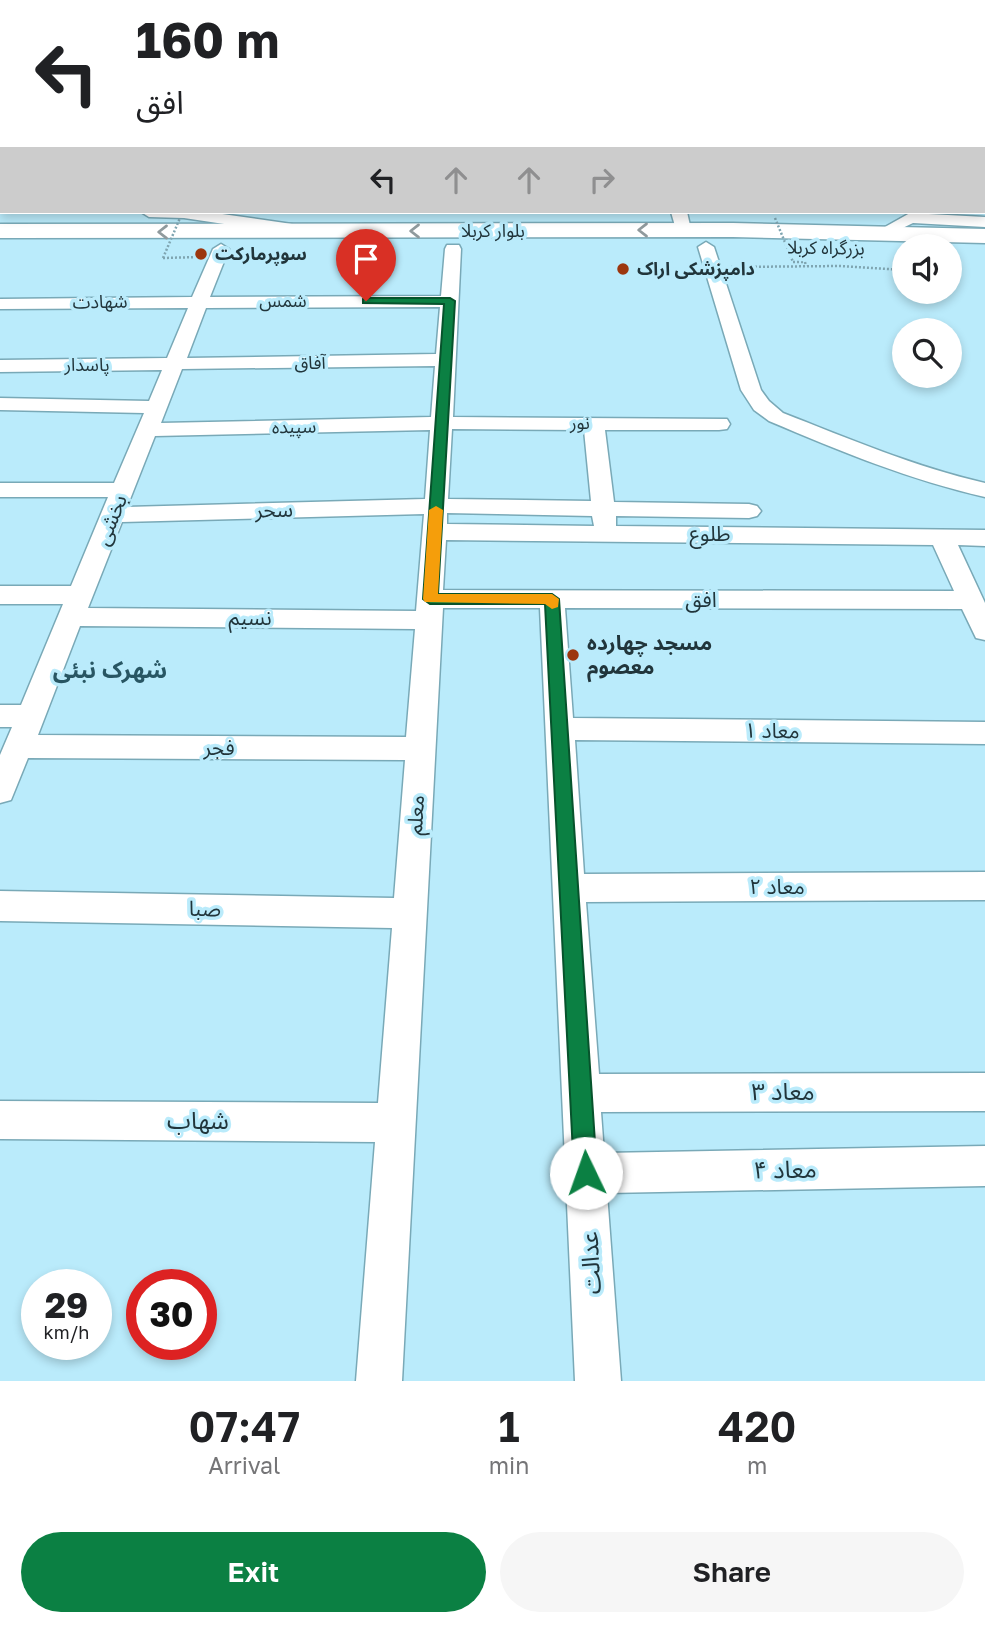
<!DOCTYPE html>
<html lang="en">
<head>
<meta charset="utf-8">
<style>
  :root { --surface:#fff; --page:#f6f6f6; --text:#202124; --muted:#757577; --accent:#0b8043 }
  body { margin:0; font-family:"Golos Text","Noto Sans Arabic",sans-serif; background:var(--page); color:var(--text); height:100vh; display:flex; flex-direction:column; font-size:26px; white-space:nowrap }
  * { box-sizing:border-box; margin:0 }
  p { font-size:23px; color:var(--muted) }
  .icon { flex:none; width:38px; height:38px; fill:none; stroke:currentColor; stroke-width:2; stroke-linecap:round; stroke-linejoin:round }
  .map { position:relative; height:1381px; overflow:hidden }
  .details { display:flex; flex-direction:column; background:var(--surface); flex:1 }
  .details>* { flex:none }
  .top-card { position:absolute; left:0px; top:0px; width:985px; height:214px; box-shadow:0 4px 10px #0003; background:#fff; color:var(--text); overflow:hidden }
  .fabs { position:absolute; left:892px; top:234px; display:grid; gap:14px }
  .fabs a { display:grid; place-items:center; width:70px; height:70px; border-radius:50%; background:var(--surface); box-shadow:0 4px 10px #0003; font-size:35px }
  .speed { position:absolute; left:21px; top:1269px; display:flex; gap:14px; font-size:35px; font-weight:700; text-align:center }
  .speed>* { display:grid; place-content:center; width:91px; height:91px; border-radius:50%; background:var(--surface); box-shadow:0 4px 10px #0003; line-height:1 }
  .speed small { font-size:18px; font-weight:400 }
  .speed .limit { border:10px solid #d22; background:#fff; color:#111 }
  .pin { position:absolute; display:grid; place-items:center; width:60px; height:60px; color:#fff; margin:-72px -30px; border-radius:50% 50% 50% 0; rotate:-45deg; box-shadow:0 0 7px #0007 }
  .pin .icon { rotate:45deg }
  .me { position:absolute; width:77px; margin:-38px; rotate:357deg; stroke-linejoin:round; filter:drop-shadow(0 0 5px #0008) }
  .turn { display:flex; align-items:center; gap:24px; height:147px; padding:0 21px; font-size:32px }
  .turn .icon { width:91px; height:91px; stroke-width:2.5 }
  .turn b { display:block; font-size:49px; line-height:60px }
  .lanes { display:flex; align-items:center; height:66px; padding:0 21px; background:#0003; justify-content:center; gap:35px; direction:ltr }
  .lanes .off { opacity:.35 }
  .eta { display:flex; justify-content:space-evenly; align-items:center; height:119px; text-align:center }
  .eta b { font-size:42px; font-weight:600; line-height:49px }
  .button { display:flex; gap:14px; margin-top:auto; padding:14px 21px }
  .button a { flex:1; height:80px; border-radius:42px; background:var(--accent); color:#fff; font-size:28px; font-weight:600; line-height:80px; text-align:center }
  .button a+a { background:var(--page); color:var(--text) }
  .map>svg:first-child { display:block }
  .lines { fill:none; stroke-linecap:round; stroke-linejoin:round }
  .minor-casing { stroke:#79a9b7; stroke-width:3 }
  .highway-casing { stroke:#79a9b7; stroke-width:3 }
  .path { stroke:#7fa5b1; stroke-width:2.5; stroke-dasharray:2 2; stroke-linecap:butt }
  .minor { fill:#fff; fill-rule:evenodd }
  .highway { fill:#fff; fill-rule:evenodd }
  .path-bridge { stroke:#7fa5b1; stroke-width:2.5; stroke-dasharray:2 2; stroke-linecap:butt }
  .oneway { stroke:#909a9d }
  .route { fill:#0b8043; stroke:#07532c; stroke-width:2 }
  .slow { fill:#f59e0b }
  .poi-dot { fill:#9c360e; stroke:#baebfb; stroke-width:2.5 }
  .labels { text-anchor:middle; stroke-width:7; stroke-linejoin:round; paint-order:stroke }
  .far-street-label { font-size:18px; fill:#21353b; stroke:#baebfb }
  .far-poi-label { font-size:18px; font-weight:bold; fill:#21353b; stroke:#baebfb; text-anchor:start }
  .street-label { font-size:21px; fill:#21353b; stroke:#baebfb }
  .poi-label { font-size:21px; font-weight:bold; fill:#21353b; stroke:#baebfb; text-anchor:start }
  .neighbourhood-label { font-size:23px; font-weight:bold; fill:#285663; stroke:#baebfb }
  .near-street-label { font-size:24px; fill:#21353b; stroke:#baebfb }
</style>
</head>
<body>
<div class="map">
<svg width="985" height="1381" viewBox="0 0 985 1381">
  <rect width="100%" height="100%" fill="#baebfb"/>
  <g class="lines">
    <g class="minor-casing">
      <g id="minor">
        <path d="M5 0H21L4 2Z"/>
        <path d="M114 0H134L135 2H115Z"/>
        <path d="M626 0H636L637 2H627Z"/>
        <path d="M0 36H2L0 44Z"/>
        <path d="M0 82 2 83V92L0 91Z"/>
        <path d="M0 111H2L0 122Z"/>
        <rect x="0" y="200" width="2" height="10"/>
        <path d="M141 212H208L292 224 300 229 292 234 184 218 149 217Z"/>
        <path d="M671 212H687L691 230 689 233H677Z"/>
        <path d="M910 213 985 217V227L913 223 884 237 876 232Z"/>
        <path d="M706 242 714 247 761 390 769 401 783 413C850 439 915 467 985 483V497C910 480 840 451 769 421L754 410 741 390 698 247Z"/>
        <path d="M221 244 229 249 210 297 441 296 445 249 447 245H459L461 249 453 417 727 419 730 424 727 429 719 430H605L614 502 749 504 757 506 761 511 757 516 749 518 616 516V526L985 530V546L958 545 985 603V640L976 638 962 609 565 608 573 718 985 722V744L575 740 584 874 985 872V900L586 902 599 1074 985 1073V1111L601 1112 604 1153 985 1146V1186L607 1193 621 1381H575L540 608H443L402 1381H356L375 1142 0 1139V1101L378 1103 392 928 0 921V891L394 898 405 760 28 758 11 800 0 803V755L12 727H0V705H21L63 604H0V586H71L108 497H0V483H114L144 413 0 410V398L149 401 162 370 0 372V360L167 358 188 308 0 309V299L192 297 213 249ZM440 307 436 354 187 358 206 308ZM435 366 431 417 161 423 182 369ZM452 429 584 430 591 501 448 499ZM430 430 425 499 127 507 155 436ZM447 513 592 516 594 526 447 524ZM424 514 416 611 88 608 122 522ZM446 540 933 545 954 591 443 590ZM80 626 415 629 406 737 38 735Z"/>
      </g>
    </g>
    <g class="highway-casing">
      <path id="highway" d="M733 223 985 229V243L733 237 0 238V224Z"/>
    </g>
    <g class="path">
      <path d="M163 258 199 257"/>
      <path d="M793 262H805L806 266"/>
      <path d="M731 267 839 266 905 270"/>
    </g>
    <use href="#minor" class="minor"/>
    <use href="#highway" class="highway"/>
    <g class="path-bridge">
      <path d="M775 218 793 262"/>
      <path d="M163 258 180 218"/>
    </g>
  </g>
  <defs><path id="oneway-chevron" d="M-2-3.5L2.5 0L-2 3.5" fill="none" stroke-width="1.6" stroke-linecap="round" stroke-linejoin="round" transform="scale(1.75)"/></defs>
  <g class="oneway">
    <use href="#oneway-chevron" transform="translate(643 230) rotate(180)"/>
    <use href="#oneway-chevron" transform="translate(415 231) rotate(180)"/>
    <use href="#oneway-chevron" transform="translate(163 232) rotate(-180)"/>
  </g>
  <path class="route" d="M366 298H450L455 301 438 594H552L559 599 597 1173 594 1181 586 1184 578 1181 574 1173 545 604H430L423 599 444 304 363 303V299Z"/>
  <path class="slow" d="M436 506 443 510 438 594H552L559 599 558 607 552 609 545 604 425 602 423 599 429 510Z"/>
  <g class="poi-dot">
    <circle cx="201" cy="254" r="7"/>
    <circle cx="623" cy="269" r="7"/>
    <circle cx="573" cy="655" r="7"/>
  </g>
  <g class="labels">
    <g class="far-street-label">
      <text x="493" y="237">بلوار کربلا</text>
      <text transform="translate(826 248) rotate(1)" y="6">بزرگراه کربلا</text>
      <text x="283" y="307">شمس</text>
      <text transform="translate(100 302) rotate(-1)" y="6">شهادت</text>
      <text transform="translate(310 363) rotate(-1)" y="6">آفاق</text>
      <text x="87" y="371">پاسدار</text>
      <text x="580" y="429">نور</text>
      <text transform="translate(294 427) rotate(-1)" y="6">سپیده</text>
    </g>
    <g class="far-poi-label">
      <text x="215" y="260">سوپرمارکت</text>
      <text x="637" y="275">دامپزشکی اراک</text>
    </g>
    <g class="street-label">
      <text transform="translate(274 510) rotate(-2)" y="7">سحر</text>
      <text transform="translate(111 520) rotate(-68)" y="7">بخشی</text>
      <text x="710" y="541">طلوع</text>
      <text x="701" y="607">افق</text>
      <text x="250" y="625">نسیم</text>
      <text transform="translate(772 731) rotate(1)" y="7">معاد ۱</text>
      <text x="219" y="755">فجر</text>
      <text transform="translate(416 815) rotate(-86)" y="7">معلم</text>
      <text x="777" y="894">معاد ۲</text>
      <text transform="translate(205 909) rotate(1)" y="7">صبا</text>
    </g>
    <g class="poi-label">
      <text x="587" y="650">مسجد چهارده<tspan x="587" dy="24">معصوم</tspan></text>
    </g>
    <g class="neighbourhood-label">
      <text x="110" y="678">شهرک نبئی</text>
    </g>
    <g class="near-street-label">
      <text x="783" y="1100">معاد ۳</text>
      <text x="198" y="1129">شهاب</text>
      <text transform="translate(785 1170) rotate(-1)" y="8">معاد ۴</text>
      <text transform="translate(591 1263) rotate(-93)" y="8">عدالت</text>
    </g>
  </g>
</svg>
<div class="fabs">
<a><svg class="icon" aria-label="sound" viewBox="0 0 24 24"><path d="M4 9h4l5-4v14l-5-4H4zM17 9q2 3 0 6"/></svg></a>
<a><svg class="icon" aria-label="search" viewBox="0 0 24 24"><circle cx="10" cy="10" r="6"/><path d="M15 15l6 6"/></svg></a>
</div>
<div class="speed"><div>29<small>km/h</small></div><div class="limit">30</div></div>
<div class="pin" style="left:366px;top:301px;background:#d93025"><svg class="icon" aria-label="arrive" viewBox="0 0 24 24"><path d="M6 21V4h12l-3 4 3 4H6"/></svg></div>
<svg class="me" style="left:586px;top:1173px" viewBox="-20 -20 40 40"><circle r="19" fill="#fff"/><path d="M0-13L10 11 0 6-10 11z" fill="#0b8043"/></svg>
<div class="top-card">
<div class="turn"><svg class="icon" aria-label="left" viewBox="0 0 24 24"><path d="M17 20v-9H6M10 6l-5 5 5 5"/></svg><div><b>160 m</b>افق</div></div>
<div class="lanes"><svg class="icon" aria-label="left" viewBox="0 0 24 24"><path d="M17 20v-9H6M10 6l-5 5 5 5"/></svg><svg class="icon off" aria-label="ahead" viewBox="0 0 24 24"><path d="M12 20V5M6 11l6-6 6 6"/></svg><svg class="icon off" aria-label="ahead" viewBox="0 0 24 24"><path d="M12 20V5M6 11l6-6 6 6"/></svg><svg class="icon off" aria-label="right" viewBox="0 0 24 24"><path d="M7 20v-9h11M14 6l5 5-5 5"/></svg></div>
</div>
</div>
<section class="details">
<div class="eta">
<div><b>07:47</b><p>Arrival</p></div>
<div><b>1</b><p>min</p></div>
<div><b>420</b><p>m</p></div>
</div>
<div class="button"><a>Exit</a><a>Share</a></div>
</section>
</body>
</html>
